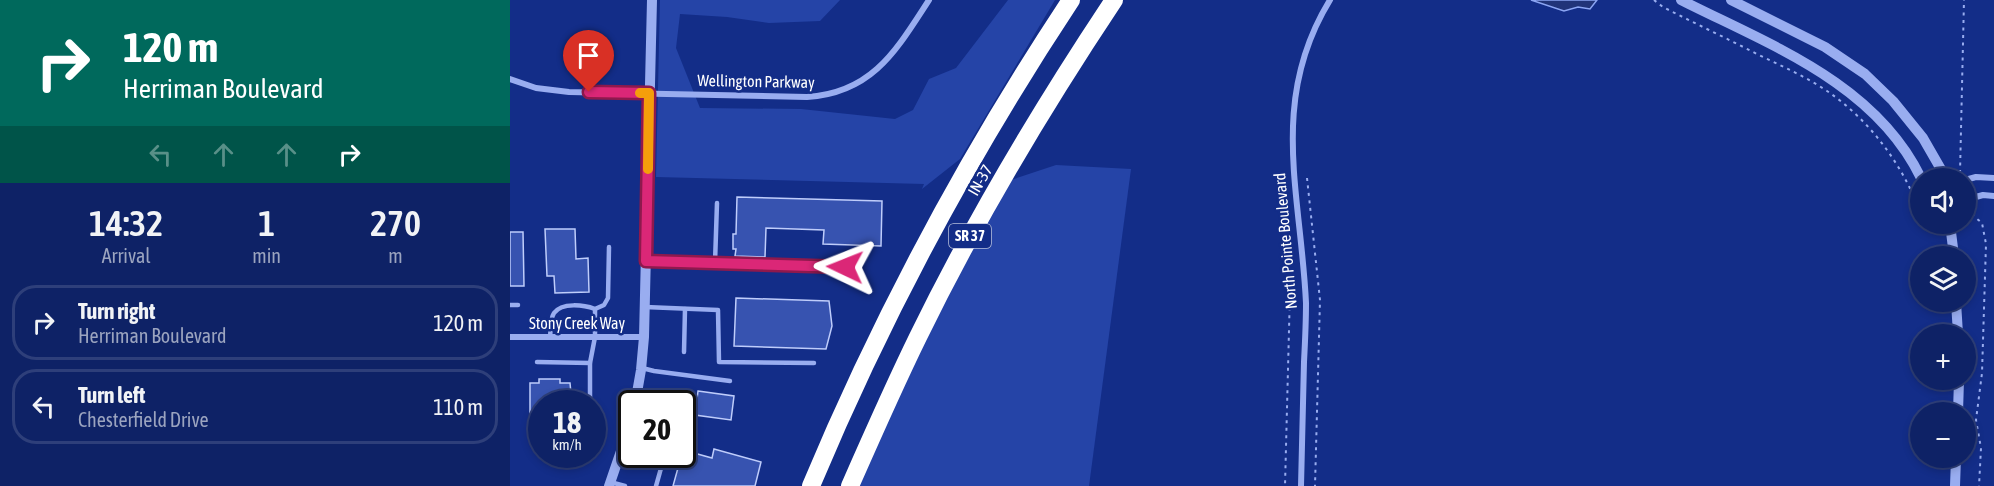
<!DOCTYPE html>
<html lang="en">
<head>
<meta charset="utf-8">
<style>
  :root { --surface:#0e2266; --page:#1c2f6f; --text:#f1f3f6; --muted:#9ba4bf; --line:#2e3f7a }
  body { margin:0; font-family:"Asap Condensed",sans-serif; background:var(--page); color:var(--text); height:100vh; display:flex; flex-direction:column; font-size:22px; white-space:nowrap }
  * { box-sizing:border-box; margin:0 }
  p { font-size:20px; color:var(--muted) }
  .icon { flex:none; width:33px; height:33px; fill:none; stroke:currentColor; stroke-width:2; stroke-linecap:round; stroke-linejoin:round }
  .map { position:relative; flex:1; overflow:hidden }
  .side { display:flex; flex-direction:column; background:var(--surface); width:510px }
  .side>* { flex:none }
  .guide { background:#00695c; color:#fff; overflow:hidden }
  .fabs { position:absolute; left:1400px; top:168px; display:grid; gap:12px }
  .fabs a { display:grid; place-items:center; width:66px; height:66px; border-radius:50%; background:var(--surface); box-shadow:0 3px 9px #0003,0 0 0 2px var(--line); font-size:30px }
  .speed { position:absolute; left:18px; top:390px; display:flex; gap:12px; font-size:30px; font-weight:700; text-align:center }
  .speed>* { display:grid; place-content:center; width:78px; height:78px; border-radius:50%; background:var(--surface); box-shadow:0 3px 9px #0003,0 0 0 2px var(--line); line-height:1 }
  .speed small { font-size:15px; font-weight:400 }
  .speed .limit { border:3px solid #111; border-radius:9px; background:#fff; color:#111 }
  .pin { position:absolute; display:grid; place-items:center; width:51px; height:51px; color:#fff; margin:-62px -26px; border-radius:50% 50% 50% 0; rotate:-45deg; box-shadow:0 0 6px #0007 }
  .pin .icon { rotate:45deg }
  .me { position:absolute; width:66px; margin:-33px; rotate:272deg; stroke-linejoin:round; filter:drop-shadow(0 0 4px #0008) }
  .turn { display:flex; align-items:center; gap:21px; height:126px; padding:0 24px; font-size:27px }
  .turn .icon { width:78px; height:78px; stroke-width:2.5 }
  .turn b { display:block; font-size:42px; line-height:51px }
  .lanes { display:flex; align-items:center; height:57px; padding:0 24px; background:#0003; justify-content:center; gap:30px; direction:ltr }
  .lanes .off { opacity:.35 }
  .eta { display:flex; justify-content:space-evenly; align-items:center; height:102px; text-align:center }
  .eta b { font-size:36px; font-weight:600; line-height:42px }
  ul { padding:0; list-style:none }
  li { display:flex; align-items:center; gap:18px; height:75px; margin:0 12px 9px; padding:0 12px; border:3px solid var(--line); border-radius:24px }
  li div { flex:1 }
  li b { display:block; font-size:22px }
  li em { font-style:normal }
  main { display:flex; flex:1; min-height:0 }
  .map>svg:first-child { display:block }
  .green { fill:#2544a7 }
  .water { fill:#213479; stroke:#8ba5f3; stroke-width:1.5 }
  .building { fill:#3753b0; stroke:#bfcdfb; stroke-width:1.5 }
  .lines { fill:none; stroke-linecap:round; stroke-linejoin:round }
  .path { stroke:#99adf0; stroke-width:2; stroke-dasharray:3 4.5; stroke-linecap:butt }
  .service { stroke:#99adf0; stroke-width:4.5 }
  .minor { stroke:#99adf0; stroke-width:6 }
  .tertiary { stroke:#99adf0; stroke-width:10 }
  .motorway { stroke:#fff; stroke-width:18 }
  .route-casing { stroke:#8e194d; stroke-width:15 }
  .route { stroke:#db2777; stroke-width:10 }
  .slow { stroke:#f59e0b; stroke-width:10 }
  .labels { text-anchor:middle; stroke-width:5; stroke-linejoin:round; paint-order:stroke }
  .shield { fill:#132d88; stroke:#b8c0db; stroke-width:1.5 }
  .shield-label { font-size:15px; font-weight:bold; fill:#fff }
  .street-label { font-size:16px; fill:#fff; stroke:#132d88 }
</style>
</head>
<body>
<main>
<section class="side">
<div class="guide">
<div class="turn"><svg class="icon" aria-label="right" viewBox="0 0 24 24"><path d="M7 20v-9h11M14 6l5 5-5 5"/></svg><div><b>120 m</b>Herriman Boulevard</div></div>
<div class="lanes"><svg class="icon off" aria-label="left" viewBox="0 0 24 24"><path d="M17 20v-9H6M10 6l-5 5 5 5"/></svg><svg class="icon off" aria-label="ahead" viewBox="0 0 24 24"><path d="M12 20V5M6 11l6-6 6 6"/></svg><svg class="icon off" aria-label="ahead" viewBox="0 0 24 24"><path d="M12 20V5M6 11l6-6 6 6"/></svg><svg class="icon" aria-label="right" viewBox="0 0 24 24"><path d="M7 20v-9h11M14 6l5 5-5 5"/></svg></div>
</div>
<div class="eta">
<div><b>14:32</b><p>Arrival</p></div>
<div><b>1</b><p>min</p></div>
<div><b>270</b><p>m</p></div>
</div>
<ul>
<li><svg class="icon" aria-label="right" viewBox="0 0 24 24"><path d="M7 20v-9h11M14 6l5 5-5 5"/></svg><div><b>Turn right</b><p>Herriman Boulevard</p></div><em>120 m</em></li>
<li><svg class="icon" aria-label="left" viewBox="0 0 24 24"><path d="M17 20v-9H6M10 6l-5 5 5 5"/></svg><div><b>Turn left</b><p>Chesterfield Drive</p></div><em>110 m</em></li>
</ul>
</section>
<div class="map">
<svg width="1484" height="486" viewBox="0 0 1484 486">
  <rect width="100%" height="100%" fill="#132d88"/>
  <g class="green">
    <path d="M150 0H330L310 21 259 23 217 17 170 14 166 48 190 108 291 109 385 119 403 110 419 79 446 68 498 0H545L450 159 412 189 414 184 146 177Z"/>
    <path d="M546 165 621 169 579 486H342L489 184Z"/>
  </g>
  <path class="water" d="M1021 0H1087L1080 9 1068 7 1054 11Z"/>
  <g class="building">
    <path d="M227 197 372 201 371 246 313 244 314 230 256 228 255 257 225 256 226 249H223V234H226Z"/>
    <path d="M35 229H65L66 259 78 258 79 292 45 293 44 276H37Z"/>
    <path d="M0 232H13L14 286H0Z"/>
    <path d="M226 298 319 301 322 326 316 349 224 346Z"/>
    <path d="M29 379H50V383H60L62 404H32V428H20V383H29Z"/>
    <path d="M188 391 224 396 221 420 185 415Z"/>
    <path d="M204 449 251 462 245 486H163L173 450 202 458Z"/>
  </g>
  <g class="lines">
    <g class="path">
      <path d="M1144 0 1153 7C1184 23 1216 38 1247 54 1271 66 1295 76 1317 91 1358 119 1391 162 1409 209"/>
      <path d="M1450 173 1454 0"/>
      <path d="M797 178 810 300 805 486"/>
      <path d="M768 181 780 291 775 486"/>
      <path d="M1458 208 1460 213 1472 223 1476 244 1472 373 1466 420 1471 448 1469 486"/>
    </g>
    <g class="service">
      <path d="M136 261 335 267"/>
      <path d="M205 263 207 203"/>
      <path d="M0 305H8"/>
      <path d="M135 307 208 310 209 362 304 363"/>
      <path d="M40 337C41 330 40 319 44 313 52 302 74 305 85 309"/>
      <path d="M174 352 175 309"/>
      <path d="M27 362 80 363"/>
      <path d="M132 368 144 371 220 381"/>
      <path d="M80 404V363L85 337V309L94 305 98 298 99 247"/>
      <path d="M100 482 115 486"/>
      <path d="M146 486 155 454"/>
    </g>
    <g class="minor">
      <path d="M0 79 26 88 59 92 297 97C363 93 387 49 419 0"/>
      <path d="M1455 180 1466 177 1484 178"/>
      <path d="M1455 200 1473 195 1484 196"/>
      <path d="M0 337H134"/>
      <path d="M791 486C792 445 793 404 794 362 795 343 796 323 796 303 791 194 758 101 820 0"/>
    </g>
    <g class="tertiary">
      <path d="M1171 0C1260 45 1365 83 1411 178"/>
      <path d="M1221 0 1315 47 1355 74 1383 101 1413 138 1436 178"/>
      <path d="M1440 224 1444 256"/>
      <path d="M1446 302 1448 334"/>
      <path d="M125 404 131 370 134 337 142 0"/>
      <path d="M1448 412 1449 380"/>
      <path d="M99 486 122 419"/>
      <path d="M1445 486 1446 458"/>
    </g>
    <g class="motorway">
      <path d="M301 486C372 316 459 154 561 0"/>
      <path d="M340 486C362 436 384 386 408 337 465 220 532 108 604 0"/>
    </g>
  </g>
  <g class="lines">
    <g class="route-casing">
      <path id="route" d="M79 92 139 93 136 261 335 267"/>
    </g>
    <use href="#route" class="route"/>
    <path class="slow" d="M130 93H139L138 169"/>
  </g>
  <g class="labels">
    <rect class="shield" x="439" y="224" width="42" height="24" rx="4.5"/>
    <g class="shield-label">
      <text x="460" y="241">SR 37</text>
    </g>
    <g class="street-label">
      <text transform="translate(246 81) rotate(1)" y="6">Wellington Parkway</text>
      <text transform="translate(470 180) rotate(-60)" y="6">IN-37</text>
      <text transform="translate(775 241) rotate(-95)" y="6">North Pointe Boulevard</text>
      <text x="67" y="329">Stony Creek Way</text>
    </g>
  </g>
</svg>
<div class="fabs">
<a><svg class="icon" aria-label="sound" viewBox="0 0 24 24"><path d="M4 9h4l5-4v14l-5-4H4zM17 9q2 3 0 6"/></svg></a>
<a><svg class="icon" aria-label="layers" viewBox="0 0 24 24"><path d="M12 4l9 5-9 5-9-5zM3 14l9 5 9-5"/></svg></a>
<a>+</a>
<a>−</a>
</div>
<div class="speed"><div>18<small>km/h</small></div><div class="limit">20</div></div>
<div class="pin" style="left:79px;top:92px;background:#d93025"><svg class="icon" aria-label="arrive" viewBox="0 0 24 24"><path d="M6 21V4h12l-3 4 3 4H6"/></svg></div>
<svg class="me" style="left:335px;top:267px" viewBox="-20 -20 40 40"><path d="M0-17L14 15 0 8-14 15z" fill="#db2777" stroke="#fff" stroke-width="4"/></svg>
</div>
</main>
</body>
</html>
